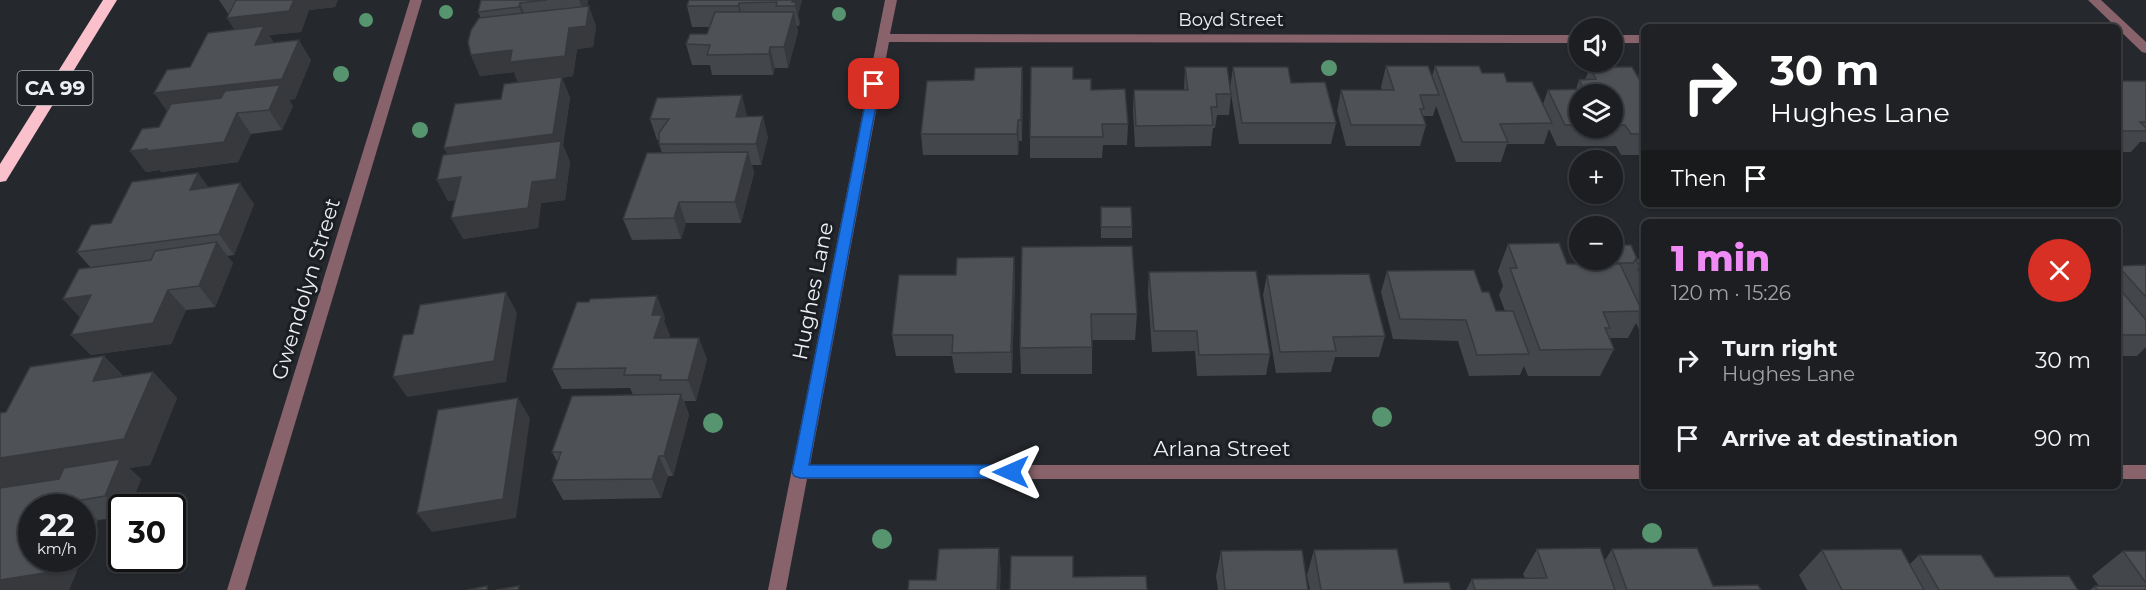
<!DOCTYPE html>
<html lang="en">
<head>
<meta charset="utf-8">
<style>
  :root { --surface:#1c1e22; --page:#292b2f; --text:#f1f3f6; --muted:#a0a2a5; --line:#3a3c40; --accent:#f08bf6 }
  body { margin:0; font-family:Montserrat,sans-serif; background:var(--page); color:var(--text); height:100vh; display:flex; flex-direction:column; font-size:22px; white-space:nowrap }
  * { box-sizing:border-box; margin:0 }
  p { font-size:20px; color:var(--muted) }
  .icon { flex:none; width:33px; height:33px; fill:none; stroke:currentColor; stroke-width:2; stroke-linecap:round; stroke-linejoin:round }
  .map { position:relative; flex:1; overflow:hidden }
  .details { position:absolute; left:1641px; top:219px; width:480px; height:270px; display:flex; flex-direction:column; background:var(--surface); border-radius:9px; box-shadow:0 2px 4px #0004,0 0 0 2px var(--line) }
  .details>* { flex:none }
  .top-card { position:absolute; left:1641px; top:24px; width:480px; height:183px; border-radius:9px; box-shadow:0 2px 4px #0004,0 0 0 2px var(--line); background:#202124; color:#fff; overflow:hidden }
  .tools { position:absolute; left:1569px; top:18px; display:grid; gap:12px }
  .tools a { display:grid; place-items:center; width:54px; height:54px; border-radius:50%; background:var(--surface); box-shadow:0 2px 4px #0004,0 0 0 2px var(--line); font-size:30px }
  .speed { position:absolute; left:18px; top:494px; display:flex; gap:12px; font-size:30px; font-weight:700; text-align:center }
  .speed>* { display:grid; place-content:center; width:78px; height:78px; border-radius:50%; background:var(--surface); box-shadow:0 2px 4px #0004,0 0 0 2px var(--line); line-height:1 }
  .speed small { font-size:15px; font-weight:400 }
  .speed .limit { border:3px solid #111; border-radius:9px; background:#fff; color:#111 }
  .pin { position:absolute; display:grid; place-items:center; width:51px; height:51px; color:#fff; margin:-26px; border-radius:12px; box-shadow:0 3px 9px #0006 }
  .me { position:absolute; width:66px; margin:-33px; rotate:270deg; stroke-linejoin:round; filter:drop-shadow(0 0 4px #0008) }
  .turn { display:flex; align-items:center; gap:21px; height:126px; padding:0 30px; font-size:27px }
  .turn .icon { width:78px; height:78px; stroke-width:2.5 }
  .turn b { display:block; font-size:42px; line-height:51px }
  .then { display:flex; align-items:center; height:57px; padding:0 30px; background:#0003; gap:12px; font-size:22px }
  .round { display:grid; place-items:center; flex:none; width:63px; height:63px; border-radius:32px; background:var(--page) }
  .summary { display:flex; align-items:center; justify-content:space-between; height:102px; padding:0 30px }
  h1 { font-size:36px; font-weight:800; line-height:45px; color:var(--accent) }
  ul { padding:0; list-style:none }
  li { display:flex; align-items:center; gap:18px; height:78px; padding:0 30px }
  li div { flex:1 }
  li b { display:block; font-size:22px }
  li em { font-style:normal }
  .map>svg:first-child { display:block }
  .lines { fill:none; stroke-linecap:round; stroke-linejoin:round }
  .minor { fill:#89636b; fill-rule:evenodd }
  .highway { fill:#fac1cd; fill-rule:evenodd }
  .tree { fill:#579470 }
  .wall { fill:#43474b; fill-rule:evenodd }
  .shaded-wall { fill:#37393d }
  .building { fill:#4e5257; stroke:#37393d; stroke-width:1.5 }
  .route { fill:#1a73e8; stroke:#114b97; stroke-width:1.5 }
  .labels { text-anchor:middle; stroke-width:6; stroke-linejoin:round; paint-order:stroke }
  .far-street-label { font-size:18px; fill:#edf0f3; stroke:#1b1e23 }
  .shield { fill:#1b1e23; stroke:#aeb1b5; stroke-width:1.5 }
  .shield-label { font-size:20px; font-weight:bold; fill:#edf0f3 }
  .street-label { font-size:21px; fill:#edf0f3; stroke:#1b1e23 }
</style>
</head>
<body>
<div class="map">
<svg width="2146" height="590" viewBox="0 0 2146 590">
  <rect width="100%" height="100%" fill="#25282d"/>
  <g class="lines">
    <g class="minor">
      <path d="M410 0H422L245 590H227Z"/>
      <path d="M885 0H897L890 34 1580 35V43L889 42 810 465H1644V479H807L786 590H768Z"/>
      <path d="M2088 0H2101L2146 42V53L2142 52Z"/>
      <rect x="1612" y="35" width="32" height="8"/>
      <rect x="2118" y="465" width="28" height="14"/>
    </g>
    <path class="highway" d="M103 0H117L6 181 0 182V164Z"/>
  </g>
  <g class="tree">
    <circle cx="446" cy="12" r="7"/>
    <circle cx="839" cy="14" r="7"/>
    <circle cx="366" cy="20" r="7"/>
    <circle cx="1329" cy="68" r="8"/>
    <circle cx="341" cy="74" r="8"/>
    <circle cx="420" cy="130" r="8"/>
    <circle cx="1382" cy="417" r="10"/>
    <circle cx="713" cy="423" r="10"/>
    <circle cx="1652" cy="533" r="10"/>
    <circle cx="882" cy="539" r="10"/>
  </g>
  <g class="wall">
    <path d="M219 0H338L335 7 309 10 301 32 269 35 274 43 311 60 295 99 289 100 293 106 282 130 251 134 238 162 161 172 160 170 146 172 130 151 159 127 190 67 235 30 227 18 229 15Z"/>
    <path d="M481 0H588L587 6 596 26 593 47 577 49 573 76 562 78 570 98 563 145 570 162 565 200 541 203 538 228 463 239 455 200 448 201 437 180 448 155 444 148 501 99 518 82 514 72 480 76 471 55 481 18 478 12Z"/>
    <path d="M689 0H802L798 15 800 22 799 26H797L798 32 788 68H775L773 75H712L710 65H692L686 44 707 34 710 27H692L687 6Z"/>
    <path d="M1386 66 1432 76 1435 66 1482 73 1507 82 1543 104 1548 90 1576 89 1579 80H1585L1590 67 1638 77 1641 70H1644V155H1621L1616 146H1557L1549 129 1544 144H1507L1501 162H1456L1436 106 1433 116H1423L1426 125 1420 146H1346L1337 111 1341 90H1382L1381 87ZM1580 94H1612V128H1580Z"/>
    <path d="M1022 67 1023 88 1022 141H1019L1018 155H923L921 134 974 80Z"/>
    <path d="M1185 67 1230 88 1233 67 1291 83 1336 123 1331 144H1239L1231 94 1229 115H1217L1215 128H1213L1211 146 1135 147 1133 111 1134 90H1184Z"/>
    <path d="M1073 79 1091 90 1128 124 1127 145H1103L1102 158H1030V137Z"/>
    <path d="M2118 81H2146V142H2140L2131 152H2118Z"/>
    <path d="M747 117 768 137 761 165H752L754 173 741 223H686L681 239 632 240 623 219 662 153 659 144V140H657L650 119Z"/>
    <path d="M198 173 208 187 254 204 234 255 227 256 233 263 215 307 186 310 171 344 91 355 71 335 80 317 63 299 91 268 77 252 111 223Z"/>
    <path d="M1101 207 1132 227V238H1101Z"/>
    <path d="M1508 244 1567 264H1608L1606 260H1612V245L1637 259H1644V341L1636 323 1628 338H1610L1614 349 1600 376H1528L1524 366 1520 375 1469 376 1458 341 1393 339 1381 292 1387 271 1482 292 1496 311H1505L1499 295 1503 286 1498 271Z"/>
    <path d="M1132 246 1137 314 1135 340H1092V374H1021L1020 348Z"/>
    <path d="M1014 257 1015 278 1012 373H955L952 356H896L892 335 956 275Z"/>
    <path d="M2146 265V347L2137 356H2118V266Z"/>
    <path d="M1149 272 1270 354 1266 375 1197 376 1195 351 1152 352 1148 293Z"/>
    <path d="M1267 275 1385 336 1379 357H1335L1331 372 1276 373 1263 295Z"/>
    <path d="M665 317 664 321 670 336 669 338 707 359 696 401H684L689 415 673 476H668L661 498 563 500 552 480 558 463 552 452 633 395 630 388 562 389 552 369Z"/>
    <path d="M104 356 123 376 153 372 177 398 150 465 129 468 141 479 130 507H122V517L98 520 82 557V507H32V558H82L69 590H0V413L6 412 30 367Z"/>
    <path d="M1537 549 1605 560 1612 549 1713 586 1761 590H1466L1472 579 1525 578 1523 574Z"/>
    <path d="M1314 550 1404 583 1451 590H1310L1307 575Z"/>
    <path d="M1822 550 1910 564 1919 555 1995 577 2078 590H1807L1799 575Z"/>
    <path d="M1221 551 1308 590H1218L1216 576Z"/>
    <path d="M2123 551H2146V590H2090L2095 586H2099L2092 576Z"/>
  </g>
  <g class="shaded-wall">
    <path d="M294 0H338L335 7 309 10 301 32 269 35 276 47 268 65 240 38 227 18Z"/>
    <path d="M579 0H588L585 17Z"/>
    <path d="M793 0H802L798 15 800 22 799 26 795 6H793Z"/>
    <path d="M520 3 528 23 527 28 519 7Z"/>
    <path d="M739 3 744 23 742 26 738 6Z"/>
    <path d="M589 6 596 26 593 47 577 49 573 76 562 78 570 98 563 145 570 162 565 200 541 203 538 228 463 239 451 218 528 208 455 168 444 148 518 83 514 72 480 76 471 55Z"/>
    <path d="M794 12 798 32 788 68 784 47Z"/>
    <path d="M299 40 311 60 295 99 289 100 293 106 282 130 269 110 169 114 154 93Z"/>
    <path d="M770 47 775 68 773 75 769 54Z"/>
    <path d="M1022 67 1023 88 1022 141 1021 120Z"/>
    <path d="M742 95 747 116 741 138 736 117Z"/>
    <path d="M237 113 251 134 238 162 161 172 160 170 146 172 130 151Z"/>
    <path d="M763 116 768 137 761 165 756 144Z"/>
    <path d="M1018 120 1019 141 1018 155 1017 134Z"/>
    <path d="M748 152 754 173 741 223 735 202Z"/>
    <path d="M198 173 213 194 190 190Z"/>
    <path d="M461 177 471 198 448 201 437 180Z"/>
    <path d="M240 183 254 204 234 255 219 234Z"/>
    <path d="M679 202 686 223 681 239 674 218Z"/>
    <path d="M217 242 233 263 215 307 199 286Z"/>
    <path d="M1014 257 1015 278 1012 373 1011 352Z"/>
    <path d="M168 290 186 310 171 344 91 355 71 335Z"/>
    <path d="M506 292 517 313 506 382 407 397 393 377Z"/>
    <path d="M91 295 82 320 63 299Z"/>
    <path d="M657 296 665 317 664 321 670 336 662 359 654 338 652 315Z"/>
    <path d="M699 338 707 359 696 401 688 380Z"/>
    <path d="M104 356 129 383 93 381Z"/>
    <path d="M153 372 177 398 150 465 129 468 141 479 130 507H122V512L105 496 116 470 0 488V458Z"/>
    <path d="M681 394 689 415 673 476 664 456Z"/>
    <path d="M518 398 530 418 516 518 432 532 417 513Z"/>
    <path d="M659 456 668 476 661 498 652 479Z"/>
    <path d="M76 501 98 520 82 557V507H73Z"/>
    <path d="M999 548 1001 573 1000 590H997Z"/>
    <path d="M51 558H82L69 590H0V580Z"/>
  </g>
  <g class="building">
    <path d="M236 0H294L289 11 227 18Z"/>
    <path d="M481 0H547L520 3 519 7 478 12Z"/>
    <path d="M689 0H793L792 2H796L795 6H776L777 2 739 3 738 6H687Z"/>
    <path d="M589 6 586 26 569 28 565 56 510 62 512 50 471 55 468 42 471 30 479 18Z"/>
    <path d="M715 12H794L784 47H770L769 54 707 55 710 45 686 44 690 34H707Z"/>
    <path d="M264 26 255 45 299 40 282 79 154 93 167 70 190 67 208 33Z"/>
    <path d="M1386 66H1428L1439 95H1420L1424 109H1420L1426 125H1351L1341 90H1394Z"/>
    <path d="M1435 66H1479L1482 73H1504L1507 82H1532L1552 123 1500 124 1508 142H1462Z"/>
    <path d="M1022 67 1021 120H1018L1017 134H921L927 81 974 80 975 68Z"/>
    <path d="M1031 67H1073V79H1091V90L1125 89 1128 124H1102L1103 137H1030Z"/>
    <path d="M1185 67H1227L1231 94H1216L1217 107H1211L1213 125 1136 126 1134 90H1188Z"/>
    <path d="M1233 67H1288L1291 83 1325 82 1336 123H1242Z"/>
    <path d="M1590 67H1632L1644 87V134H1631L1625 125H1612V94H1580V125H1565L1548 90 1584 89 1579 80 1596 79Z"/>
    <path d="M562 77 553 134 444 148 455 104 501 99 504 84Z"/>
    <path d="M2118 81H2146V122H2140L2146 128V131H2118Z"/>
    <path d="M280 85 269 110 237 113 224 142 146 151 147 149 130 151 142 129 159 127 171 104 221 98 225 91Z"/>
    <path d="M742 95 736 117 763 116 756 144H659V133L669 119H650L657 98Z"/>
    <path d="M561 141 556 179 532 182 528 208 451 218 461 177 437 180 443 155Z"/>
    <path d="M748 152 735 202H679L674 218 623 219 647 153Z"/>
    <path d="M198 173 190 190 240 183 219 234 77 252 91 225 111 223 132 182Z"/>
    <path d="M1101 207H1131L1132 227H1101Z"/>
    <path d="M217 242 199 286 168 290 153 323 71 335 91 295 63 299 79 269 151 260 155 251Z"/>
    <path d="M1559 243 1567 264H1620L1642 311 1603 312 1610 328H1605L1614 349 1540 350 1510 268H1517L1508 244Z"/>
    <path d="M1612 245H1631L1637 259H1636L1633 263H1618L1612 251Z"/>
    <path d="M1132 246 1137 314H1091L1092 347 1020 348 1022 247Z"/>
    <path d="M1014 257 1011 352 952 353 953 335H892L899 275H956L957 258Z"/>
    <path d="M1636 259H1644V283L1638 269H1641Z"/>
    <path d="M2146 265V297L2118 266Z"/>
    <path d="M1474 270 1482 292H1489L1496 311H1513L1529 354 1477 355 1466 320 1400 319 1387 271Z"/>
    <path d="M1256 271 1270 354 1199 355 1197 331H1154L1149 272Z"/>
    <path d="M1369 274 1385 336 1333 337 1336 351 1280 352 1267 275Z"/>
    <path d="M2118 287 2146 320V335H2118Z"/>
    <path d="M506 292 494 361 393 377 403 335 413 334 420 305Z"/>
    <path d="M657 296 652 315H662L654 338H699L688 380H660L661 375H624L626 368 552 369 577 302H589L590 299Z"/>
    <path d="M104 356 93 381 153 372 124 439 0 458V413L6 412 30 367Z"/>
    <path d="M681 394 664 456H659L652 479 552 480 561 452H552L572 396Z"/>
    <path d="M518 398 503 499 417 513 438 410Z"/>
    <path d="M120 459 105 496 76 501 73 507H32V558H51L44 573 0 580V488L59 479 64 468Z"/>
    <path d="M999 548 997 590H908L909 580H936L939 549Z"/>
    <path d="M1600 548 1615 590H1475L1472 579 1547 578 1537 549Z"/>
    <path d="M1697 548 1713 586 1758 585 1761 590H1627L1612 549Z"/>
    <path d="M1397 549 1404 583 1449 582 1451 590H1321L1314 550Z"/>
    <path d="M1901 549 1924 590H1842L1822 550Z"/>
    <path d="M1302 550 1308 590H1225L1221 551Z"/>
    <path d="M2123 551H2146V583Z"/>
    <path d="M1919 555H1981L1995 577 2069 576 2078 590H1939Z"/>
    <path d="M1011 556H1073V577L1146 576 1147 590H1010Z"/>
    <path d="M487 586V590H467Z"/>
    <path d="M519 586 518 590H496Z"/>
    <path d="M2095 586H2146V590H2097Z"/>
  </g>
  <path class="route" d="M874 81 880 84 809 465H1011L1016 467 1019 472 1016 476 1011 478H800L794 476 792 472 869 84Z"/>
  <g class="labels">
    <g class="far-street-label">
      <text x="1231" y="26">Boyd Street</text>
    </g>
    <rect class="shield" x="17.5" y="71" width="75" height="34" rx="4.5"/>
    <g class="shield-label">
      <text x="55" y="95">CA 99</text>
    </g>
    <g class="street-label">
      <text transform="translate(306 289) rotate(-73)" y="7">Gwendolyn Street</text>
      <text transform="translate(813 291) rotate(-79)" y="7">Hughes Lane</text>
      <text x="1222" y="456">Arlana Street</text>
    </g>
  </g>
</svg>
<div class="tools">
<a><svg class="icon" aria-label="sound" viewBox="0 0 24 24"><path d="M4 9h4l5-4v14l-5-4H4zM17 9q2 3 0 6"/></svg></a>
<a><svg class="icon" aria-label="layers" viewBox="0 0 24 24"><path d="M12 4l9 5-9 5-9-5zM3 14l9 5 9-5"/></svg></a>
<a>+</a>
<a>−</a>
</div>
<div class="speed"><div>22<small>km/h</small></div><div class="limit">30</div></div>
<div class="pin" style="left:874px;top:84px;background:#d93025"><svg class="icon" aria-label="arrive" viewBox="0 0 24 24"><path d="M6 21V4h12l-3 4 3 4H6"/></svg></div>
<svg class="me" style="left:1011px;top:472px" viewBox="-20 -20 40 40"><path d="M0-17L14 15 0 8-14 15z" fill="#1a73e8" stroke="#fff" stroke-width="4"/></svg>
<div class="top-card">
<div class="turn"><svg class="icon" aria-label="right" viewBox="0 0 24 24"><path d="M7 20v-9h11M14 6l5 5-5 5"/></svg><div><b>30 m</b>Hughes Lane</div></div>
<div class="then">Then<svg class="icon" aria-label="arrive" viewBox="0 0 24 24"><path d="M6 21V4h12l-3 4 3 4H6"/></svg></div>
</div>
<section class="details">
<div class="summary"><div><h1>1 min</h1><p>120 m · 15:26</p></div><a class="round" style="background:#d93025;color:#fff"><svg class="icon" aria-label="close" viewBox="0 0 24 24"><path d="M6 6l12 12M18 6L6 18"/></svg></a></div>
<ul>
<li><svg class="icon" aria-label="right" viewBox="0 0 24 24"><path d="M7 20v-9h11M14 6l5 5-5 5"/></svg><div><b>Turn right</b><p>Hughes Lane</p></div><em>30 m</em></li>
<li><svg class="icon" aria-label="arrive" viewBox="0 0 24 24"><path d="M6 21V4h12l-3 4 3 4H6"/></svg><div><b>Arrive at destination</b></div><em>90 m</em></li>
</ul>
</section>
</div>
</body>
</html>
